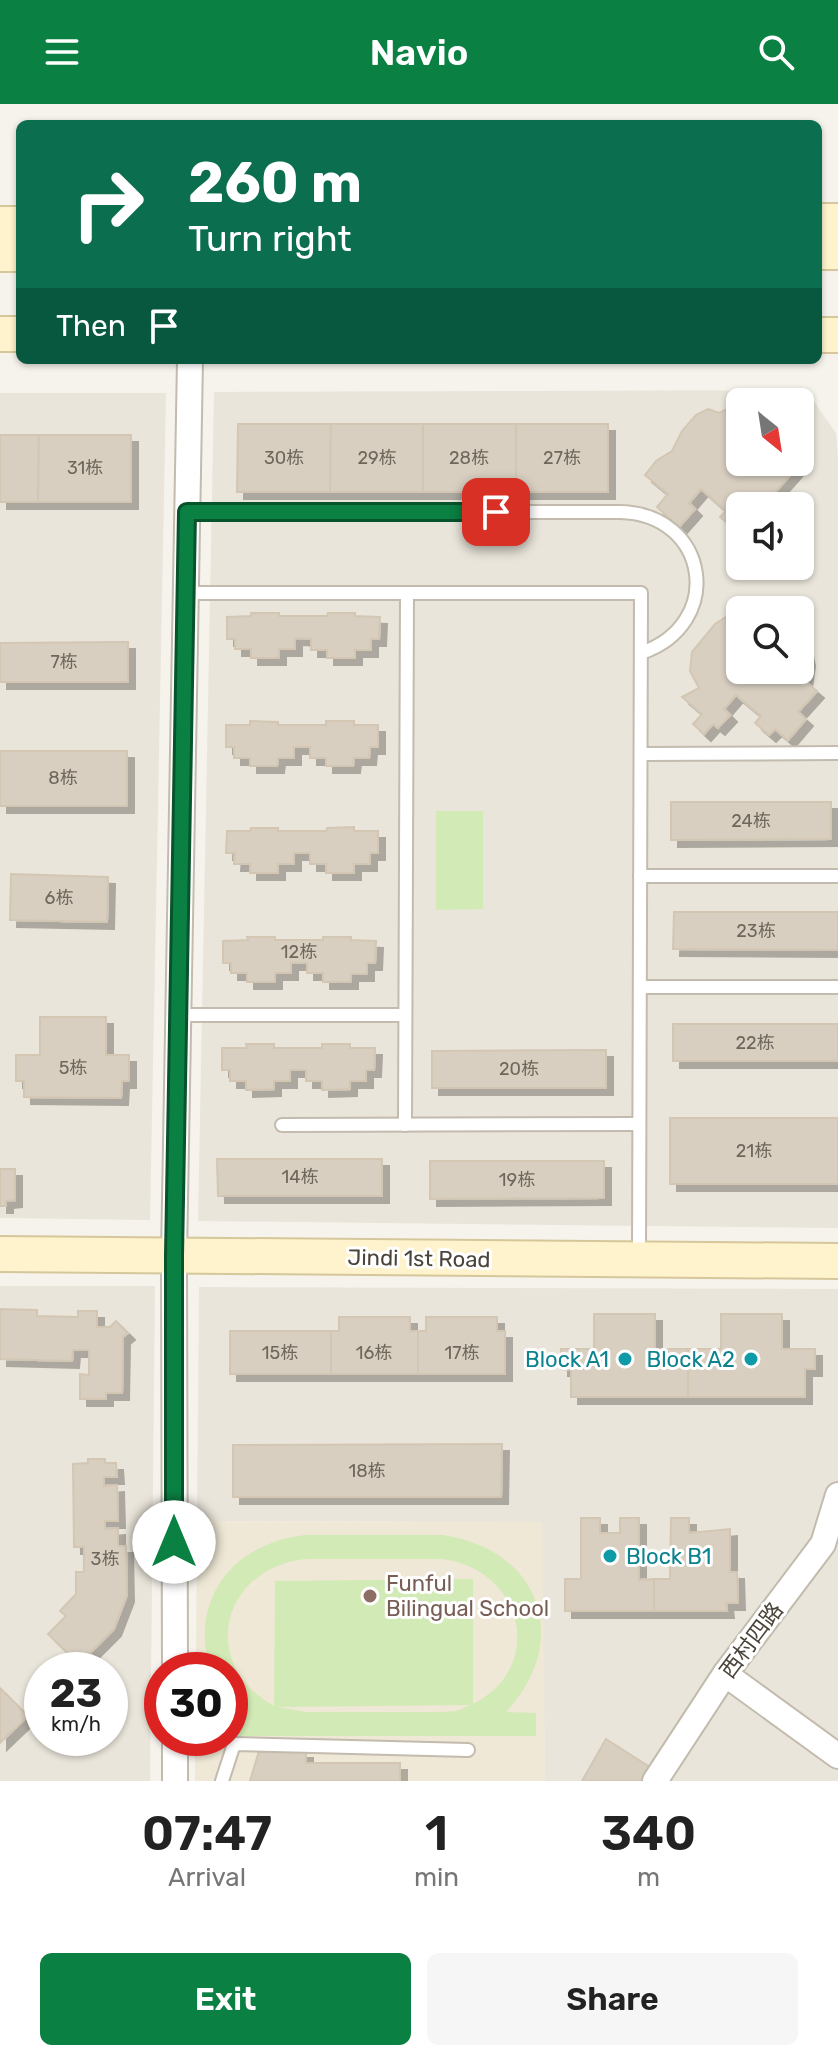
<!DOCTYPE html>
<html lang="en">
<head>
<meta charset="utf-8">
<style>
  :root { --surface:#fff; --page:#f6f6f6; --text:#222; --muted:#767676; --accent:#0b8043 }
  body { margin:0; font-family:Rubik,"Noto Sans SC",sans-serif; background:var(--page); color:var(--text); height:100vh; display:flex; flex-direction:column; font-size:30px; white-space:nowrap }
  * { box-sizing:border-box; margin:0 }
  p { font-size:26px; color:var(--muted) }
  .icon { flex:none; width:44px; height:44px; fill:none; stroke:currentColor; stroke-width:2; stroke-linecap:round; stroke-linejoin:round }
  .map { position:relative; height:1677px; overflow:hidden }
  .panel { display:flex; flex-direction:column; background:var(--surface); flex:1 }
  .panel>* { flex:none }
  .banner { position:absolute; left:16px; top:16px; width:806px; height:244px; border-radius:12px; box-shadow:0 2px 6px #0004; background:#0b6e4f; color:#fff; overflow:hidden }
  .needle { width:52px; rotate:150deg }
  .controls { position:absolute; left:726px; top:284px; display:grid; gap:16px }
  .controls a { display:grid; place-items:center; width:88px; height:88px; border-radius:12px; background:var(--surface); box-shadow:0 2px 6px #0004; font-size:40px }
  .speed { position:absolute; left:24px; top:1548px; display:flex; gap:16px; font-size:40px; font-weight:700; text-align:center }
  .speed>* { display:grid; place-content:center; width:104px; height:104px; border-radius:50%; background:var(--surface); box-shadow:0 2px 6px #0004; line-height:1 }
  .speed small { font-size:20px; font-weight:400 }
  .speed .limit { border:12px solid #d22; background:#fff; color:#111 }
  .pin { position:absolute; display:grid; place-items:center; width:68px; height:68px; color:#fff; margin:-34px; border-radius:16px; box-shadow:0 4px 12px #0006 }
  .me { position:absolute; width:88px; margin:-44px; rotate:0deg; stroke-linejoin:round; filter:drop-shadow(0 0 6px #0008) }
  .turn { display:flex; align-items:center; gap:28px; height:168px; padding:0 40px; font-size:36px }
  .turn .icon { width:104px; height:104px; stroke-width:2.5 }
  .turn b { display:block; font-size:56px; line-height:68px }
  .then { display:flex; align-items:center; height:76px; padding:0 40px; background:#0003; gap:16px; font-size:30px }
  .eta { display:flex; justify-content:space-evenly; align-items:center; height:136px; text-align:center }
  .eta b { font-size:48px; font-weight:600; line-height:56px }
  .cta { display:flex; gap:16px; margin-top:auto; padding:16px 40px }
  .cta a { flex:1; height:92px; border-radius:12px; background:var(--accent); color:#fff; font-size:32px; font-weight:600; line-height:92px; text-align:center }
  .cta a+a { background:var(--page); color:var(--text) }
  header { display:flex; justify-content:space-between; align-items:center; height:104px; padding:0 40px; background:var(--accent); color:#fff; font-size:36px; font-weight:600 }
  .map>svg:first-child { display:block }
  .residential { fill:#eae5da; fill-rule:evenodd }
  .education { fill:#efe8d6 }
  .green { fill:#d2eab5; fill-rule:evenodd }
  .building { fill:#d8cfc1; stroke:#d3c7b4; stroke-width:2; filter:url(#shadow) }
  .lines { fill:none; stroke-linecap:round; stroke-linejoin:round }
  .lane-casing { stroke:#c2bbae; stroke-width:16 }
  .street-casing { stroke:#c2bbae; stroke-width:28 }
  .secondary-casing { stroke:#d6c79b; stroke-width:38 }
  .lane { stroke:#fff; stroke-width:12 }
  .street { stroke:#fff; stroke-width:24 }
  .secondary { stroke:#fff3cd; stroke-width:34 }
  .route-casing { stroke:#07532c; stroke-width:20 }
  .route { stroke:#0b8043; stroke-width:14 }
  .culture-dot { fill:#0f9aa8; stroke:#fff; stroke-width:3 }
  .education-dot { fill:#8d6e63; stroke:#fff; stroke-width:3 }
  .labels { text-anchor:middle; stroke-width:6; stroke-linejoin:round; paint-order:stroke }
  .number-label { font-size:18px; fill:#6e675b }
  .street-label { font-size:22px; fill:#4b4439; stroke:#fff }
  .culture-label { font-size:22px; fill:#0d838f; stroke:#fff; text-anchor:end }
  .education-label { font-size:22px; fill:#785e54; stroke:#fff; text-anchor:start }
</style>
</head>
<body>
<header><svg class="icon" aria-label="menu" viewBox="0 0 24 24"><path d="M4 6h16M4 12h16M4 18h16"/></svg>Navio<svg class="icon" aria-label="search" viewBox="0 0 24 24"><circle cx="10" cy="10" r="6"/><path d="M15 15l6 6"/></svg></header>
<div class="map">
<svg width="838" height="1677" viewBox="0 0 838 1677">
  <defs>
    <filter id="shadow"><feDropShadow dx="7" dy="7" stdDeviation="0" flood-color="#0004"/></filter>
  </defs>
  <rect width="100%" height="100%" fill="#f6f3ec"/>
  <g class="residential">
    <path d="M806 286 836 329 838 354V1124L198 1117 214 288ZM740 298H800V358H740ZM740 402H800V462H740ZM740 506H800V566H740Z"/>
    <path d="M0 289H166L150 1116 0 1114Z"/>
    <path d="M0 1182H155L150 1677H0ZM42 1566H110V1634H42Z"/>
    <path d="M199 1183 838 1185V1677H545L541 1418 197 1417Z"/>
  </g>
  <path class="education" d="M197 1417 542 1418 545 1677H195V1634H230V1566H196Z"/>
  <g class="green">
    <path d="M436 707H483V805L436 806Z"/>
    <path d="M305 1431H442C540 1444 573 1537 506 1608L536 1609V1632H230V1608H239L230 1599V1566H210C189 1494 234 1439 305 1431ZM306 1455H441C523 1464 547 1563 473 1600V1475L275 1477 274 1602C198 1560 221 1464 306 1455ZM470 1601 457 1607 440 1608H306L278 1603Z"/>
  </g>
  <g class="building">
    <path d="M729 304 740 306V358L801 359 763 402H740V419L734 425 720 413 726 407 701 385 689 399 695 405 679 423 657 403 668 390 645 371 656 357 672 347 682 327 696 311 708 305 719 309Z"/>
    <path d="M238 320H331L330 388H237Z"/>
    <path d="M331 320H423V388H330Z"/>
    <rect x="423" y="320" width="93" height="68"/>
    <rect x="516" y="320" width="92" height="68"/>
    <path d="M0 331H39L38 398H0Z"/>
    <path d="M39 331H131V398H38Z"/>
    <path d="M251 509H279V512H327L328 509H355V512L380 513 379 535H371V546H355V554H327V546H311V535L295 534V545H279V554H251V545H235V535H227V513L251 512Z"/>
    <path d="M726 513H732L740 519V566H800V535L806 545 808 555 805 577 817 587 798 608 806 615 788 636 775 625 769 631 755 619 761 612 736 591 724 605 730 611 718 624 713 620 704 630 693 620 702 610 682 593 699 584 690 567 692 548 715 520Z"/>
    <path d="M128 538V578H0V539Z"/>
    <path d="M250 617 278 618V621H326V617H354V621H378V643H370L369 654H354L353 662H326V654H310V643H294V654H278L277 662H250V654H234V643H226V621H250Z"/>
    <rect x="0" y="647" width="127" height="55"/>
    <path d="M671 698H831V735L671 736Z"/>
    <path d="M354 723V727H378V749H370V760H354V769H326V760H310V749H294V760H278V769H250V760H234L235 749H226L227 727H250L251 724H278V727H326L327 724Z"/>
    <path d="M11 770 108 773 107 818 10 816Z"/>
    <path d="M674 808H838V846L673 845Z"/>
    <path d="M247 833H275V836H323V833H351V836L376 837 375 859H367V870H351V878H323V869H307V859H291V869H275V878H247V869H231V859H223V837L248 836Z"/>
    <path d="M40 913H106V951H129V977H122L121 994 24 993V977H16V951H40Z"/>
    <rect x="673" y="920" width="165" height="37"/>
    <path d="M246 940H274V944H322V940H350V944H375L374 966H366V977H350V985L322 986V977H306V966H290V977H274V985L246 986V977H230V966H222V944H247Z"/>
    <path d="M606 946V984H432V947Z"/>
    <rect x="670" y="1014" width="168" height="66"/>
    <path d="M217 1055H382V1092H218Z"/>
    <path d="M430 1057H604V1094L430 1095Z"/>
    <path d="M0 1065H15V1096L6 1097V1102H0Z"/>
    <path d="M0 1205 37 1206V1212L78 1213V1207H97V1223H110L116 1217 128 1229 123 1233 122 1289H106V1295H80V1270L89 1271V1246H73L72 1257 0 1255Z"/>
    <path d="M594 1210H655V1245H688V1293H571V1266L561 1265V1245H594Z"/>
    <path d="M721 1210H782V1245H815V1265H805V1293H688V1245H721Z"/>
    <path d="M339 1213H410V1227H418V1270H331V1227H339Z"/>
    <path d="M426 1213H497V1227H505V1270H418V1227H426Z"/>
    <rect x="230" y="1227" width="101" height="43"/>
    <path d="M502 1340 501 1393H233V1341Z"/>
    <path d="M88 1355H105V1359H116L117 1373H104V1382L117 1381 118 1417H105V1425L118 1424V1442H126L127 1491 114 1525 79 1560 48 1530 66 1512 60 1507 76 1490V1468H84V1443H74L73 1360 88 1359Z"/>
    <path d="M581 1414H600V1429H620V1414H639V1476L654 1475V1507H565V1475H581Z"/>
    <path d="M671 1414H689V1429L730 1425V1468H737L738 1499H726L727 1507H654V1475H670Z"/>
    <path d="M0 1584 28 1612 0 1639Z"/>
    <path d="M606 1635 650 1663 642 1677H582Z"/>
    <path d="M259 1647H306V1659H400V1677H250Z"/>
  </g>
  <g class="lines">
    <g class="lane-casing">
      <g id="lane">
        <path d="M187 408H620C709 410 726 520 641 549"/>
        <path d="M185 489H641L639 1153"/>
        <path d="M641 650 838 649"/>
        <path d="M640 772H838"/>
        <path d="M640 883H838"/>
        <path d="M178 911H405"/>
        <path d="M282 1021 639 1020"/>
        <path d="M405 1021 407 489"/>
        <path d="M222 1677 234 1640 468 1646"/>
      </g>
    </g>
    <g class="street-casing">
      <g id="street">
        <path d="M175 1566 174 1152 190 256"/>
        <path d="M725 1570 838 1652"/>
        <path d="M175 1634V1677"/>
        <path d="M655 1677 725 1570 823 1440 838 1391"/>
      </g>
    </g>
    <g class="secondary-casing">
      <g id="secondary">
        <path d="M818 117H838"/>
        <path d="M0 120H20"/>
        <path d="M818 148H838"/>
        <path d="M0 150H20"/>
        <path d="M0 230H20"/>
        <path d="M818 231H838"/>
        <path d="M0 1150 838 1157"/>
      </g>
    </g>
    <use href="#lane" class="lane"/>
    <use href="#street" class="street"/>
    <use href="#secondary" class="secondary"/>
  </g>
  <g class="lines">
    <g class="route-casing">
      <path id="route" d="M174 1438V1152L187 408H496"/>
    </g>
    <use href="#route" class="route"/>
  </g>
  <g class="culture-dot">
    <circle cx="625" cy="1255" r="8"/>
    <circle cx="751" cy="1255" r="8"/>
    <circle cx="610" cy="1452" r="8"/>
  </g>
  <circle class="education-dot" cx="370" cy="1492" r="8"/>
  <g class="labels">
    <g class="number-label">
      <text x="284" y="360">30栋</text>
      <text x="377" y="360">29栋</text>
      <text x="469" y="360">28栋</text>
      <text x="562" y="360">27栋</text>
      <text x="85" y="370">31栋</text>
      <text x="64" y="564">7栋</text>
      <text x="63" y="680">8栋</text>
      <text x="751" y="723">24栋</text>
      <text x="59" y="800">6栋</text>
      <text x="756" y="833">23栋</text>
      <text x="299" y="854">12栋</text>
      <text x="755" y="945">22栋</text>
      <text x="73" y="970">5栋</text>
      <text x="519" y="971">20栋</text>
      <text x="754" y="1053">21栋</text>
      <text x="300" y="1079">14栋</text>
      <text x="517" y="1082">19栋</text>
      <text x="280" y="1255">15栋</text>
      <text x="374" y="1255">16栋</text>
      <text x="462" y="1255">17栋</text>
      <text x="367" y="1373">18栋</text>
      <text x="105" y="1461">3栋</text>
    </g>
    <g class="street-label">
      <text transform="translate(419 1154) rotate(1)" y="8">Jindi 1st Road</text>
      <text transform="translate(751 1536) rotate(-53)" y="8">西村四路</text>
    </g>
    <g class="culture-label">
      <text x="609" y="1263">Block A1</text>
      <text x="735" y="1263">Block A2</text>
      <text x="626" y="1460" text-anchor="start">Block B1</text>
    </g>
    <g class="education-label">
      <text x="386" y="1487">Funful<tspan x="386" dy="25">Bilingual School</tspan></text>
    </g>
  </g>
</svg>
<div class="controls">
<a><svg class="needle" viewBox="-14 -14 28 28"><path d="M0-13l5 13h-10z" fill="#e53935"/><path d="M0 13l5-13h-10z" fill="#767676"/></svg></a>
<a><svg class="icon" aria-label="sound" viewBox="0 0 24 24"><path d="M4 9h4l5-4v14l-5-4H4zM17 9q2 3 0 6"/></svg></a>
<a><svg class="icon" aria-label="search" viewBox="0 0 24 24"><circle cx="10" cy="10" r="6"/><path d="M15 15l6 6"/></svg></a>
</div>
<div class="speed"><div>23<small>km/h</small></div><div class="limit">30</div></div>
<div class="pin" style="left:496px;top:408px;background:#d93025"><svg class="icon" aria-label="arrive" viewBox="0 0 24 24"><path d="M6 21V4h12l-3 4 3 4H6"/></svg></div>
<svg class="me" style="left:174px;top:1438px" viewBox="-20 -20 40 40"><circle r="19" fill="#fff"/><path d="M0-13L10 11 0 6-10 11z" fill="#0b8043"/></svg>
<div class="banner">
<div class="turn"><svg class="icon" aria-label="right" viewBox="0 0 24 24"><path d="M7 20v-9h11M14 6l5 5-5 5"/></svg><div><b>260 m</b>Turn right</div></div>
<div class="then">Then<svg class="icon" aria-label="arrive" viewBox="0 0 24 24"><path d="M6 21V4h12l-3 4 3 4H6"/></svg></div>
</div>
</div>
<section class="panel">
<div class="eta">
<div><b>07:47</b><p>Arrival</p></div>
<div><b>1</b><p>min</p></div>
<div><b>340</b><p>m</p></div>
</div>
<div class="cta"><a>Exit</a><a>Share</a></div>
</section>
</body>
</html>
